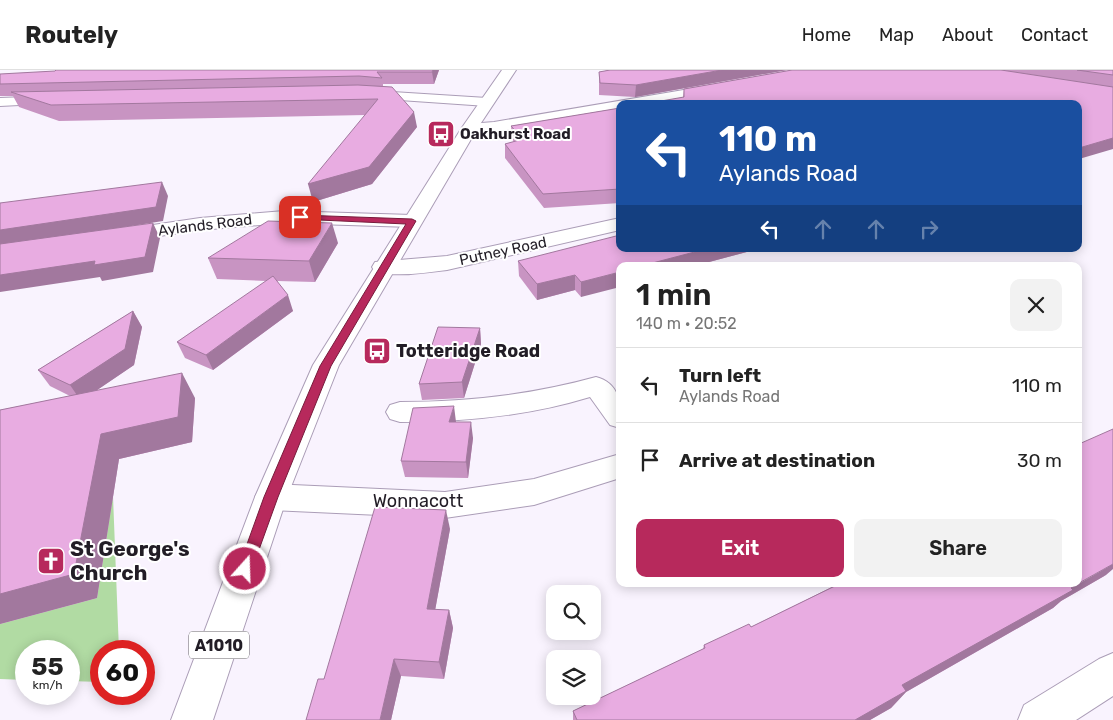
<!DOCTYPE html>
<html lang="en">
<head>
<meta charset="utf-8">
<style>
  :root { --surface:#fff; --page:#f2f2f2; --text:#222; --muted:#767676; --line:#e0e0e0; --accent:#b7295c }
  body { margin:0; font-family:Rubik,sans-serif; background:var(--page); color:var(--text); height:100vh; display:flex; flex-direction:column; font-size:19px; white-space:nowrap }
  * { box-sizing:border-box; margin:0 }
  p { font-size:16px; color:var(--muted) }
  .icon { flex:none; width:28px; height:28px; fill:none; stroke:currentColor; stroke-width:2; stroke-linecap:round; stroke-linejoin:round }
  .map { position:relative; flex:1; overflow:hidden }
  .panel { position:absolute; left:616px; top:192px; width:466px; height:325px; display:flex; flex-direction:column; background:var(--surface); border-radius:10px; box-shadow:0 2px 12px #0003 }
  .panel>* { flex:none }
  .top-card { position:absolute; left:616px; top:30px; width:466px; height:152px; border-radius:10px; box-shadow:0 2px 12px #0003; background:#1a4fa0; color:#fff; overflow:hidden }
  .tools { position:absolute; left:546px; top:515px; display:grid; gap:10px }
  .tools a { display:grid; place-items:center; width:55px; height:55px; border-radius:10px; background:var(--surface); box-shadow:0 2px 12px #0003; font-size:25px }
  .speed { position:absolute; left:15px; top:570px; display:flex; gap:10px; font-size:25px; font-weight:700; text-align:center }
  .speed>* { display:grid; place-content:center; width:65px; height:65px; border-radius:50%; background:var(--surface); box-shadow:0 2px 12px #0003; line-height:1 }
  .speed small { font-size:12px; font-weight:400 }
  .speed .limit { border:8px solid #d22; background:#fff; color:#111 }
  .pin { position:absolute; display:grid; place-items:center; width:42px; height:42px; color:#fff; margin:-21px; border-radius:10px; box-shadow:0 2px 8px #0006 }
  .me { position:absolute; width:55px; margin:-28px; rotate:20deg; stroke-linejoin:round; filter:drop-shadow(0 0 4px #0008) }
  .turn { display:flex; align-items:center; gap:18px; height:105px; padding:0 20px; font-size:22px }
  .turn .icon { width:65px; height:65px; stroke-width:2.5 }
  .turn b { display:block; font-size:35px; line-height:42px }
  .lanes { display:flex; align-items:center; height:48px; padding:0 20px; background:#0003; justify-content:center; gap:25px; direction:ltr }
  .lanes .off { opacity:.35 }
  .round { display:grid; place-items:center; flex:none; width:52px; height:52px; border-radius:10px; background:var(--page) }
  .overview { display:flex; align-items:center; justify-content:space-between; height:85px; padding:0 20px }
  h1 { font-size:30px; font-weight:600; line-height:38px }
  .button { display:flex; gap:10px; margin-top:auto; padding:10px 20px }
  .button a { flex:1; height:58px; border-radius:10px; background:var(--accent); color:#fff; font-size:20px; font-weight:600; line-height:58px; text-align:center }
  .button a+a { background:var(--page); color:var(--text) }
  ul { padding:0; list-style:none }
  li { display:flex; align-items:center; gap:15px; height:75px; padding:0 20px; border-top:1px solid var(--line) }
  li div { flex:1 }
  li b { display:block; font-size:19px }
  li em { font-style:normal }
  header { display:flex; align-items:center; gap:30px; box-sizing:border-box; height:70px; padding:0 25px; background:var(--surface); border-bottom:1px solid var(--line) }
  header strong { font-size:24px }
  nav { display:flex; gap:28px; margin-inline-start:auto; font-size:18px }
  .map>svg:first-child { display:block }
  .green { fill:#b1dba3 }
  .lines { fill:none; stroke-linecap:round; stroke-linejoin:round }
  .minor-casing { stroke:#ab9db7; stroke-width:2 }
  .major-casing { stroke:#ab9db7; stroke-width:2 }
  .minor { fill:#fff; fill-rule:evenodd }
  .major { fill:#fff; fill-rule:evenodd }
  .wall { fill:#c894c2 }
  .shaded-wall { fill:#a2789e }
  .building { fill:#e8ace1; stroke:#a2789e }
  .route { fill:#b7295c; stroke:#771b3c }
  .labels { text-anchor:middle; stroke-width:4; stroke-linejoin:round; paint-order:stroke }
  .far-poi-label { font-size:15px; font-weight:bold; fill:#221d26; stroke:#fff; text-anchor:start }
  .far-street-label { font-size:15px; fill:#221d26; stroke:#fff }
  .shield { fill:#fff; stroke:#646167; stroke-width:1 }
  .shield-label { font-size:16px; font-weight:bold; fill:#221d26 }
  .poi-label { font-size:18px; font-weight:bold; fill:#221d26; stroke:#fff; text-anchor:start }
  .street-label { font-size:18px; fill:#221d26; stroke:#fff }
  .near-poi-label { font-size:21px; font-weight:bold; fill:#221d26; stroke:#fff; text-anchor:start }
</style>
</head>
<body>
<header>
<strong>Routely</strong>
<nav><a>Home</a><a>Map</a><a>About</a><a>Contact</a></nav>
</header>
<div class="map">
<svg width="1113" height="650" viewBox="0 0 1113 650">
  <rect width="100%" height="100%" fill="#f9f3fe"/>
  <path class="green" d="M113 426 119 581H101V612L69 611V581H26V610L0 609V554L97 528Z"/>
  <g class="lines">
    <g class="minor-casing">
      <g id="minor">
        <path d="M719 14 726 18 724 21 655 34H620V40L494 62 469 64 461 59 469 54 494 52Z"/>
        <path d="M361 20 487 28 494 32 487 36 356 27 354 24Z"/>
        <path d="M53 26 60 30 58 33 0 36V28Z"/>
        <path d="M284 141 412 145 419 147 422 151 419 155 412 157 284 153 200 160 119 172 112 170 109 166 112 162 119 160 200 148Z"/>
        <path d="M620 148V160L447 200C424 203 398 207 375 202L372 197 375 192 447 186Z"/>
        <path d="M596 307C622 314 620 336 620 358L610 355 590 327C528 346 465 352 400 352L390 349 386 342 390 335 400 332C467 332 531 325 596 307Z"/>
        <path d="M620 384V408L534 435 445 448 271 440 260 436 255 427 260 418 271 414 445 422 534 409Z"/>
        <path d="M1113 583V626L1076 650H1018L1024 635 1099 589Z"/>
      </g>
    </g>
    <g class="major-casing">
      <path id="major" d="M502 0H516L477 59 339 295 287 427 213 650H171L255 427 313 295 461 59Z"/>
    </g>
    <use href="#minor" class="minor"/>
    <use href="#major" class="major"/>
  </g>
  <g class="wall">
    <path d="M439 0 434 14H383V17L417 57 372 114 313 132 365 45 59 51 19 37 13 26H0V4Z"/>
    <path d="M610 0H787L635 27 599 25V2Z"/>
    <path d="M792 0H1113V79L683 27 684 19Z"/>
    <path d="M620 38V133L544 138 505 88V74L514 72 512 69 511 56Z"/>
    <path d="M338 173 315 212 277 211 293 241 213 300 185 288 177 272 267 211 217 209 208 188Z"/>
    <path d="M620 179H758L694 196H620L581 227 575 220 537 230 519 206 518 191Z"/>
    <path d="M133 241 142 257 134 295 97 320 195 328 192 372 119 389 97 528 0 554V340L70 326 50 316 38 300Z"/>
    <path d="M480 258 481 274 464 328 422 330 419 314Z"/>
    <path d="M456 352 473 368 468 408 405 407 401 391Z"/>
    <path d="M450 459 435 540H449L453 558 444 609 401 606 391 650 324 609Z"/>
    <path d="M1106 505 1061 531 1053 538 906 622 891 638 870 650H573V641L703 579 704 575 751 557 838 514H1079Z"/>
  </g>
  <g class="shaded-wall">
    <path d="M433 0H439L434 14 432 2Z"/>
    <path d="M722 0H787L635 27 636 15Z"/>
    <path d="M414 42 417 57 372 114 313 132 308 114Z"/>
    <path d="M1113 68V79L1079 89V78Z"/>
    <path d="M162 112 168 126 163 151 0 177V160Z"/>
    <path d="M153 153 160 168 153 202 102 211 100 207 0 222V205Z"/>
    <path d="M332 153 338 173 315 212 309 191Z"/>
    <path d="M706 179H758L694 196H641Z"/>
    <path d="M765 179H775L764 182Z"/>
    <path d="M620 202V217L581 227V212Z"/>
    <path d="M575 205V220L537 230V214Z"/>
    <path d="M288 225 293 241 213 300 206 285Z"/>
    <path d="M133 241 142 257 134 295 81 331 70 315Z"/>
    <path d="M480 258 481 274 464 328 462 312Z"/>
    <path d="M182 303 195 328 192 372 119 389 97 528 0 554V524L101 364Z"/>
    <path d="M454 336 456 352H449Z"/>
    <path d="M471 352 473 368 468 408 466 392Z"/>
    <path d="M446 440 450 459 432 557 427 539Z"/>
    <path d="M1113 494V499L1106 505 1061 531 1053 538 906 622 891 638 870 650H855L902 615Z"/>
    <path d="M449 540 453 558 444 609 439 592Z"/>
    <path d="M394 589 401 606 391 650H380Z"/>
  </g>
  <g class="building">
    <path d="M56 0H433L432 2H377L382 8 359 6 0 14V4L55 1Z"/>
    <path d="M610 0H722L636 15 600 13 599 2Z"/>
    <path d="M792 0H1001L1113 17V68L1079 78V34H644L684 27V19Z"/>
    <path d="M1077 0H1113V5Z"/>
    <path d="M358 15 392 17 414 42 369 97 308 114 378 29 51 35 11 22Z"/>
    <path d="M620 38V119L543 124 505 74 523 69 511 56Z"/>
    <path d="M162 112 156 137 0 160V133Z"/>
    <path d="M268 151 332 153 309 191 208 188Z"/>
    <path d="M153 153 145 187 94 195 95 191 0 205V174Z"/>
    <path d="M620 165V179H706L641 196H620V202L581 212 575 205 537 214 518 191Z"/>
    <path d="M273 206 288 225 206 285 177 272Z"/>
    <path d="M133 241 125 279 70 315 38 300Z"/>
    <path d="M438 257 480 258 462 312 419 314Z"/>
    <path d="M182 303 178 347 101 364 74 504 0 524V340Z"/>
    <path d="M454 336 449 352H471L466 392 401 391 413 338Z"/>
    <path d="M1113 359V494L1079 513V373V374Z"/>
    <path d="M375 437 446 440 427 539 449 540 439 592 394 589 380 650H306L318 609H324Z"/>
    <path d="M839 514H1078L1071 518 1073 520 902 615 906 621 855 650H577L573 641 705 578 704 575 749 554 751 557Z"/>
  </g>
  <path class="route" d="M300 145 412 149 416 151 331 296 278 427 252 499 250 504 245 506 240 504 238 499 264 427 320 296 406 154 298 149 296 147Z"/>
  <defs>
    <g id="bus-square" transform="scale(1.4375)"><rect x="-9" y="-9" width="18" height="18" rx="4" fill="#b7295c" stroke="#fff"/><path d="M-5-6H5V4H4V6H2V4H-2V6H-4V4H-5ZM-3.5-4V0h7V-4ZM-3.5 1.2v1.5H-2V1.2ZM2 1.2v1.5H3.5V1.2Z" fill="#fff"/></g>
    <g id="church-square" transform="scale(1.4375)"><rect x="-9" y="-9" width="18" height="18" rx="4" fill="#b7295c" stroke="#fff"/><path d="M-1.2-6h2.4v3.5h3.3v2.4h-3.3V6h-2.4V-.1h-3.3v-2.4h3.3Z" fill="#fff"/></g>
  </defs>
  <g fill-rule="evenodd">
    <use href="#bus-square" x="441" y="64"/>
    <use href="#bus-square" x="377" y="281"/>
    <use href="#church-square" x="51" y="491"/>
  </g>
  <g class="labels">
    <g class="far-poi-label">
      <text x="460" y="69">Oakhurst Road</text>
    </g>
    <g class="far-street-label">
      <text transform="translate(205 155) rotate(-7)" y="5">Aylands Road</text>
      <text transform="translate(503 181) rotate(-12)" y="5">Putney Road</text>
    </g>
    <rect class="shield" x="189" y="561.5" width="60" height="27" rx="4"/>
    <g class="shield-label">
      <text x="219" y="581">A1010</text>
    </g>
    <g class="poi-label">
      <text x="396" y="287">Totteridge Road</text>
    </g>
    <g class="street-label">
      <text x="418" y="437">Wonnacott</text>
    </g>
    <g class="near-poi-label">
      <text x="70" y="486">St George's<tspan x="70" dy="24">Church</tspan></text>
    </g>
  </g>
</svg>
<div class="tools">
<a><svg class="icon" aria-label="search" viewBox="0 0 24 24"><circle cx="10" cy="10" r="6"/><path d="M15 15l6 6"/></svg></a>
<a><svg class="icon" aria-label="layers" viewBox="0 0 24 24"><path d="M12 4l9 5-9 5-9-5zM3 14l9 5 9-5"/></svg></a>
</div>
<div class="speed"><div>55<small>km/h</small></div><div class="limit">60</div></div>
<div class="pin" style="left:300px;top:147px;background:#d93025"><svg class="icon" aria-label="arrive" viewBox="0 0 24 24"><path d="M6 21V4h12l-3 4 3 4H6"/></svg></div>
<svg class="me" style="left:245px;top:499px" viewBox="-20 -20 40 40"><circle r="17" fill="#b7295c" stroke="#fff" stroke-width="3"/><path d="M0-11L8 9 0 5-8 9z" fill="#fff"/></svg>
<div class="top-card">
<div class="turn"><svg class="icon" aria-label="left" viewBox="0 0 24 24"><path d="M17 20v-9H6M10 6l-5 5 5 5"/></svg><div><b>110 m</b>Aylands Road</div></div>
<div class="lanes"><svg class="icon" aria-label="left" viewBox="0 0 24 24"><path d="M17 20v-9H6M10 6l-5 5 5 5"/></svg><svg class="icon off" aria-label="ahead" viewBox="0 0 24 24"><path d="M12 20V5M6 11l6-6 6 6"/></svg><svg class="icon off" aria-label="ahead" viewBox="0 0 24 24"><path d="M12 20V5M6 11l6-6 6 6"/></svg><svg class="icon off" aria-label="right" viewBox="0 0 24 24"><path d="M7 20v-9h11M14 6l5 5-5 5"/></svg></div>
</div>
<section class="panel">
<div class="overview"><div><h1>1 min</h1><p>140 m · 20:52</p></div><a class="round"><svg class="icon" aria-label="close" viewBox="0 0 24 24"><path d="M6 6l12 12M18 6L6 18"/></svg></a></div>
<ul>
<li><svg class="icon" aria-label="left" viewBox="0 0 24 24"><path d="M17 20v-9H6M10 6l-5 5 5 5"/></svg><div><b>Turn left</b><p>Aylands Road</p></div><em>110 m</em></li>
<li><svg class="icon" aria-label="arrive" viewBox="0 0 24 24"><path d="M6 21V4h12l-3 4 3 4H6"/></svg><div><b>Arrive at destination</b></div><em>30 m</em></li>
</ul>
<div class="button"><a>Exit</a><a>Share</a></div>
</section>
</div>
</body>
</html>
